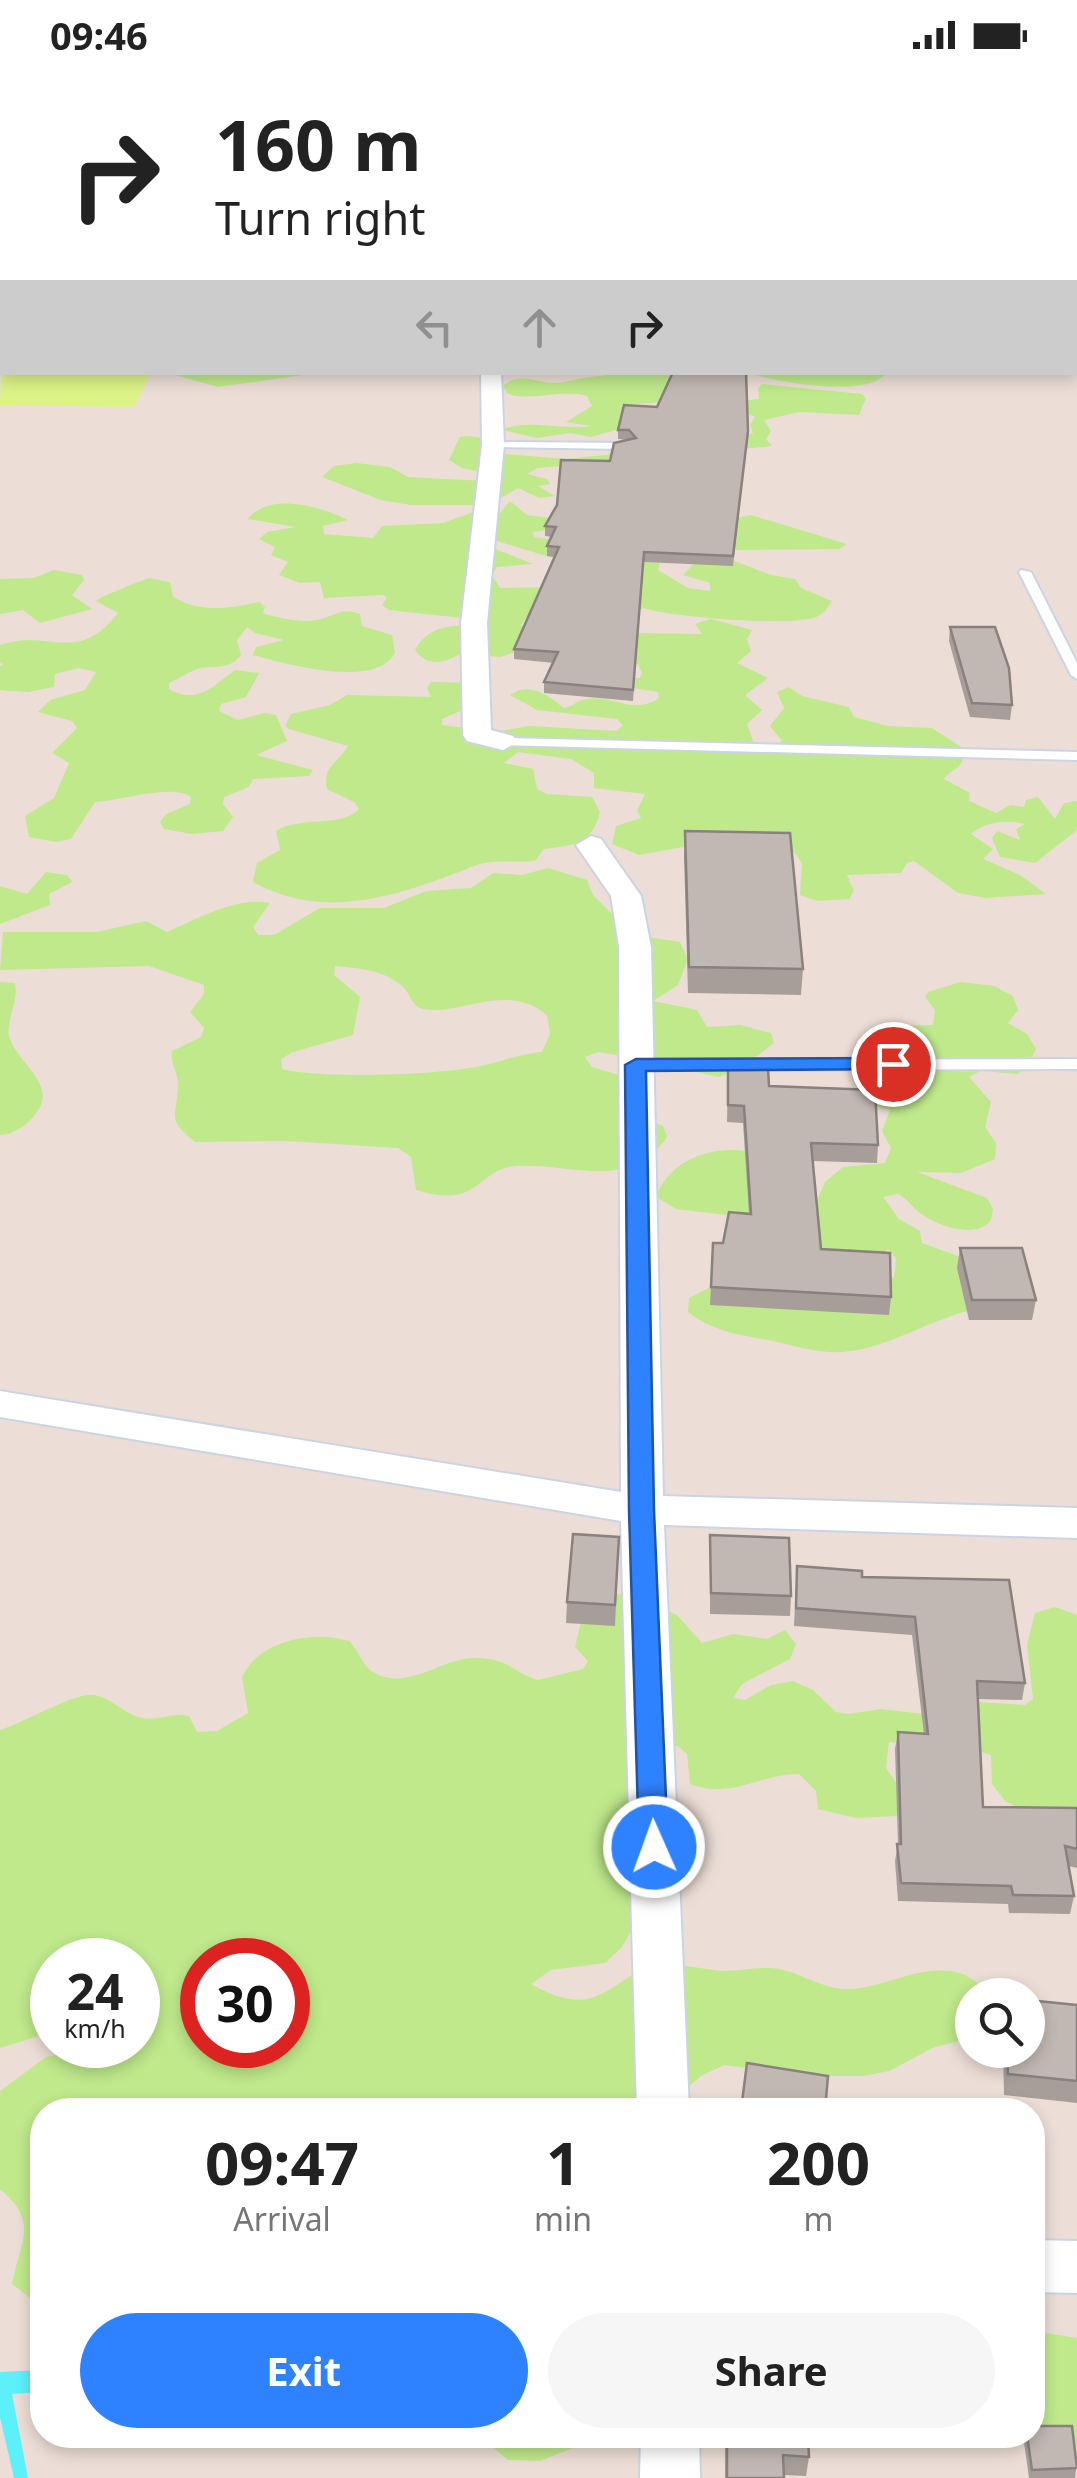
<!DOCTYPE html>
<html lang="en">
<head>
<meta charset="utf-8">
<style>
  :root { --surface:#fff; --page:#f6f6f6; --text:#222; --muted:#767676; --accent:#2f82ff }
  body { margin:0; font-family:"Noto Sans",sans-serif; background:var(--page); color:var(--text); height:100vh; display:flex; flex-direction:column; font-size:38px; white-space:nowrap }
  * { box-sizing:border-box; margin:0 }
  p { font-size:32px; color:var(--muted) }
  .icon { flex:none; width:55px; height:55px; fill:none; stroke:currentColor; stroke-width:2; stroke-linecap:round; stroke-linejoin:round }
  .map { position:relative; flex:1; overflow:hidden }
  .panel { position:absolute; left:30px; top:2028px; width:1015px; height:350px; display:flex; flex-direction:column; background:var(--surface); border-radius:40px; box-shadow:0 5px 15px #0003 }
  .panel>* { flex:none }
  .guide { position:absolute; left:0px; top:0px; width:1078px; height:305px; box-shadow:0 5px 15px #0003; background:#fff; color:var(--text); overflow:hidden }
  .fabs { position:absolute; left:955px; top:1908px; display:grid; gap:20px }
  .fabs a { display:grid; place-items:center; width:90px; height:90px; border-radius:50%; background:var(--surface); box-shadow:0 5px 15px #0003; font-size:50px }
  .speed { position:absolute; left:30px; top:1868px; display:flex; gap:20px; font-size:50px; font-weight:700; text-align:center }
  .speed>* { display:grid; place-content:center; width:130px; height:130px; border-radius:50%; background:var(--surface); box-shadow:0 5px 15px #0003; line-height:1 }
  .speed small { font-size:25px; font-weight:400 }
  .speed .limit { border:15px solid #d22; background:#fff; color:#111 }
  .pin { position:absolute; display:grid; place-items:center; width:85px; height:85px; color:#fff; margin:-42px; border:5px solid #fff; border-radius:50%; box-shadow:0 2px 10px #0007 }
  .me { position:absolute; width:110px; margin:-55px; rotate:358deg; stroke-linejoin:round; filter:drop-shadow(0 0 8px #0008) }
  .turn { display:flex; align-items:center; gap:35px; height:210px; padding:0 50px; font-size:45px }
  .turn .icon { width:130px; height:130px; stroke-width:2.5 }
  .turn b { display:block; font-size:70px; line-height:85px }
  .lanes { display:flex; align-items:center; height:95px; padding:0 50px; background:#0003; justify-content:center; gap:50px; direction:ltr }
  .lanes .off { opacity:.35 }
  .eta { display:flex; justify-content:space-evenly; align-items:center; height:170px; text-align:center }
  .eta b { font-size:60px; font-weight:700; line-height:70px }
  .cta { display:flex; gap:20px; margin-top:auto; padding:20px 50px }
  .cta a { flex:1; height:115px; border-radius:60px; background:var(--accent); color:#fff; font-size:40px; font-weight:700; line-height:115px; text-align:center }
  .cta a+a { background:var(--page); color:var(--text) }
  .status { display:flex; justify-content:space-between; align-items:center; height:70px; padding:0 50px; background:var(--surface); direction:ltr }
  .status svg { height:28px; fill:currentColor }
  .map>svg:first-child { display:block }
  .green { fill:#bfe98b; fill-rule:evenodd }
  .pitch { fill:#dbf286 }
  .water { fill:#5cf1fa }
  .lines { fill:none; stroke-linecap:round; stroke-linejoin:round }
  .service-casing { stroke:#cbd4e2; stroke-width:4 }
  .minor-casing { stroke:#cbd4e2; stroke-width:4 }
  .tertiary-casing { stroke:#cbd4e2; stroke-width:5 }
  .service { fill:#fff; fill-rule:evenodd }
  .minor { fill:#fff; fill-rule:evenodd }
  .tertiary { fill:#fff; fill-rule:evenodd }
  .wall { fill:#a79e9a }
  .building { fill:#c2b8b3; stroke:#88817d; stroke-width:2.5 }
  .route { fill:#2f82ff; stroke:#1f54a6; stroke-width:2.5 }
</style>
</head>
<body>
<div class="status"><b>09:46</b><svg viewBox="0 0 49 12"><path d="M0 12V9h3v3zM5 12V6h3v6zM10 12V3h3v9zM15 12V0h3v12zM26 1h20v11H26zM47 4h2v5h-2z"/></svg></div>
<div class="map">
<svg width="1077" height="2408" viewBox="0 0 1077 2408">
  <rect width="100%" height="100%" fill="#ecded6"/>
  <g class="green">
    <path d="M692 302 669 332 620 335 629 339 626 357 591 367 570 363 537 368 503 360C524 348 566 361 591 356L566 352 592 336 587 326C560 318 535 332 508 324L503 316C522 299 542 317 564 312 606 302 648 303 692 302Z"/>
    <path d="M168 303V302L317 303 218 317Z"/>
    <path d="M749 303H886C869 329 775 312 749 303Z"/>
    <path d="M762 314 862 324 866 328 859 345 799 342 764 350 771 361 766 369 772 376 733 380 731 369 753 363 750 355 755 347 740 340V331L759 329 758 318Z"/>
    <path d="M466 366 487 368 505 384 566 389 614 384 665 387 537 398 527 404 547 409 550 414 538 416 555 426 539 428 518 418 489 435H411L381 430 322 407 334 396 356 393 390 397 408 407 503 412 500 406 462 398 449 390 460 367Z"/>
    <path d="M510 431 527 445 558 449 555 459 533 462 534 467 564 471 560 487 553 488 494 470 493 478 533 494 497 497 492 505 500 518 548 517 596 489 660 493 658 500 688 518 710 521V513L683 505 737 448 751 445 847 474 839 479 729 480V489L771 505 795 509 801 518 832 531C828 537 824 544 816 547 789 557 671 547 643 538L631 546 532 540 521 555 533 565 532 576 501 587 482 586 490 571 485 563C469 580 435 608 415 580 432 550 458 558 487 553L489 545 462 548 389 540 382 535 387 527 383 525 324 528 320 512 300 513 279 505 288 492 271 485 275 477 259 469 267 462 296 457 248 449C269 421 322 437 348 450L323 456 324 464 373 468 382 456 443 453 476 441 500 443Z"/>
    <path d="M54 500 82 505 84 510 72 525 92 539 40 553 23 540 0 544V509L34 508Z"/>
    <path d="M149 508 170 512 173 527C203 544 229 538 260 532L265 537 263 543C277 548 306 554 321 549 336 545 343 537 360 544L362 556 392 565 395 583C375 620 283 593 253 585L256 577 284 570 255 563 247 557 237 570 241 585C229 600 218 595 201 598 191 600 179 609 169 613V619C198 635 213 616 235 600L259 603 246 627 221 634 219 641 238 650 264 643 276 645 287 671 256 685 313 700 309 706 253 709 249 717 224 727 223 734 233 747 223 761 192 764 164 759 160 752 166 744 190 734 191 727C174 713 119 731 95 732L71 769 56 772 29 767 25 746 54 728 69 693 52 683 77 658 72 651 38 642 50 630 85 620 96 602 79 598 55 604 54 617 28 622 0 620V596L4 594 0 593V575C49 558 77 596 118 543L96 531C100 527 142 510 149 508Z"/>
    <path d="M711 549 752 560 747 569 751 581 737 593 768 608 745 625 762 640 747 654 754 674 775 676 782 671 770 656 784 638 777 622 789 617 802 626 849 637 854 647 888 656 932 658 963 678C966 700 952 697 944 709L970 723 969 731 996 743 1010 735 1024 737 1026 730 1038 727 1055 749 1064 733 1077 731V760L1035 793 1000 787 992 768 997 761 1020 770 1016 759 1025 754C1009 749 983 752 971 764L993 779 983 789 1020 805 1046 824 985 828 958 823 914 791 907 793 901 803 847 805 854 821 849 829 817 831 800 825 802 794 795 783 729 784 683 777 639 785 612 774 616 756 641 748 637 741 645 724 594 718V703L571 689 518 682 504 693 533 699 537 719 547 724 592 727 600 742C591 776 574 775 544 779L535 791C516 793 492 789 474 796 403 824 325 853 253 812L257 793 280 780 276 761C301 745 340 759 359 739L354 732 327 719C322 696 338 693 348 676L289 659 285 656 291 644 330 635 347 625 431 627 427 618 431 612 486 613 474 635 442 649V655L495 662 529 656 617 661 623 655 617 649 537 640 510 625C529 611 548 625 564 638 573 637 577 630 586 629 613 624 633 646 659 628L658 622 626 617 629 608H640L642 603 638 594 625 590 636 563 702 564 695 554Z"/>
    <path d="M548 798 587 810 593 825 614 846 621 863 680 872 688 889 678 915 653 931 697 940 707 957 740 955 771 963 774 973 746 995 719 1007 616 985 599 982 585 987 592 997 622 1006 623 1029 618 1038 663 1056 667 1067C630 1123 570 1092 516 1096 476 1099 481 1140 416 1120L411 1087 398 1078 288 1071 195 1072C164 1047 178 1046 178 1014 178 1001 170 994 172 981L201 967 204 958 190 942 204 924V915L149 896 0 900 3 862H97L146 851 167 862C196 849 238 826 270 833L253 857 258 865H274L320 838H384L426 821 471 818 493 803 522 805ZM335 896C357 898 385 900 402 916 411 924 411 936 423 939 460 946 506 911 547 945L550 964 542 982C518 984 498 993 475 997 434 1005 321 1009 282 999L281 989 293 982 353 965 360 927 334 905Z"/>
    <path d="M46 802 67 805 72 812 49 824 50 835 0 854V816L27 824Z"/>
    <path d="M0 912 15 913C19 931 6 950 9 966 17 995 62 1015 33 1047 24 1057 14 1064 0 1065Z"/>
    <path d="M960 912 994 916 1013 926 1018 940 1008 953 1027 964 1036 979 1028 996 1018 1004 980 1001 969 1007 991 1032 985 1057 996 1073 995 1089 961 1103 917 1102 987 1128 993 1139 991 1150C977 1169 940 1157 923 1145 913 1139 908 1129 898 1124L883 1127 899 1149 920 1161 922 1173 980 1194 977 1239C928 1248 881 1285 829 1282 809 1281 788 1274 768 1270 739 1265 712 1261 688 1242L689 1228 711 1217 882 1216 894 1207 896 1188 888 1179 866 1198 735 1146 676 1139 656 1127C669 1091 709 1076 745 1081L813 1140 825 1112 843 1097 885 1093 891 1078 882 1061 890 1040 855 1031 883 1018 871 999 881 988 868 970 893 956 933 955 935 940 925 927 928 922Z"/>
    <path d="M607 1523 629 1525 677 1545 702 1573 733 1564 767 1569 785 1560 796 1574 790 1589 742 1614 733 1628 745 1630 771 1615 793 1611 813 1620 836 1642 848 1644 881 1639 931 1645 977 1632 1025 1635 1033 1629 1027 1575 1035 1543 1055 1537 1077 1545V1762L1006 1732 992 1714 991 1685 978 1681 889 1672 886 1698 910 1732 896 1746 856 1748 818 1739 816 1721 799 1704C759 1704 731 1730 690 1714L687 1684 678 1676H666L652 1781 630 1787 644 1838 622 1877 605 1893 551 1900 531 1914C609 1959 611 1893 672 1895 689 1895 707 1900 725 1901 742 1901 762 1896 779 1899 804 1904 826 1921 852 1919 886 1916 916 1897 950 1901 966 1903 979 1911 986 1925H972V1959L963 1970 935 1977 889 2001 864 2006H808L724 1995 701 2006 662 2040H42V2237L12 2214C20 2170 40 2153 0 2119V2021L46 1987 73 1982 100 1988 126 1975H138V1890H52V1962L0 1978V1660C24 1653 75 1622 94 1625 112 1628 125 1645 143 1648 159 1651 172 1642 189 1646L197 1662 217 1661 248 1643 242 1607C260 1569 314 1561 349 1571 359 1580 363 1597 373 1602 406 1622 441 1589 473 1588 508 1587 512 1602 538 1610L583 1599 588 1591 575 1577 581 1552ZM202 1890H288V1975H202Z"/>
    <path d="M1033 2261 1077 2268V2396L1035 2381 1014 2365H1032Z"/>
    <path d="M479 2365H606L540 2391 508 2390Z"/>
  </g>
  <path class="pitch" d="M2 280V302L151 303 134 337 0 335Z"/>
  <path class="water" d="M42 2300V2322L12 2324 28 2408H14L0 2347V2302Z"/>
  <g class="lines">
    <g class="service-casing">
      <g id="service">
        <path d="M493 372 627 373 632 376 627 379 489 377 488 375Z"/>
        <path d="M1021 500 1031 502 1077 593V609L1071 605 1019 502Z"/>
        <path d="M503 668 1077 682V690L498 675V669Z"/>
        <path d="M1077 989V999L636 1000 628 995 636 990Z"/>
      </g>
    </g>
    <g class="minor-casing">
      <g id="minor">
        <path d="M888 0H904L905 2H890Z"/>
        <rect x="1075" y="50" width="2" height="10"/>
        <rect x="1075" y="95" width="2" height="10"/>
        <path d="M2 217V232L0 233V218Z"/>
        <path d="M481 302H501L504 375 487 553 491 660 513 666 517 672 503 680 467 671 463 665 461 553 482 375Z"/>
        <path d="M591 766 601 769 641 826 651 877 663 1426 1077 1438V1468L664 1455 689 2040H637L621 1451 0 1347V1321L621 1422 619 877 611 826 576 775Z"/>
        <path d="M1032 2170 1077 2171V2223L1032 2222Z"/>
        <path d="M641 2365H699L700 2408H640Z"/>
      </g>
    </g>
    <g class="tertiary-casing">
      <g id="tertiary">
        <rect x="0" y="203" width="2" height="14"/>
        <rect x="1075" y="267" width="2" height="14"/>
      </g>
    </g>
    <use href="#service" class="service"/>
    <use href="#minor" class="minor"/>
    <use href="#tertiary" class="tertiary"/>
  </g>
  <g class="wall">
    <path d="M618 360 747 371 733 496 643 492 633 631 544 623V612L554 593 514 589V579L555 487 547 486V476L552 467 545 466V456L610 391 628 370 618 369Z"/>
    <path d="M950 557 1012 635 1010 650 970 647 949 571Z"/>
    <path d="M685 761 803 899 801 925 688 923 684 787Z"/>
    <path d="M728 997 769 1016 878 1075 877 1093 812 1091 821 1179 891 1227 889 1245 710 1235 713 1173H723L749 1144 743 1053 727 1052Z"/>
    <path d="M960 1178 1036 1230 1032 1250H969L957 1198Z"/>
    <path d="M710 1465 791 1526 790 1546 710 1544Z"/>
    <path d="M619 1467 615 1556 566 1553 567 1532Z"/>
    <path d="M797 1496 862 1507 1025 1613 1022 1630 978 1629 983 1737 1077 1738V1798L1068 1796 1074 1826 1070 1844 1009 1843 1008 1834 898 1831 895 1791 898 1774 895 1679 898 1662 924 1664 912 1565 794 1556Z"/>
    <path d="M1077 1935V2033L1004 2025 1003 1980H1028Z"/>
    <path d="M725 2365H808L809 2387 806 2406 784 2405V2408H725Z"/>
    <path d="M1023 2365H1032L1077 2391 1075 2408H1029Z"/>
  </g>
  <g class="building">
    <path d="M0 0H128V2H2V82L0 83Z"/>
    <path d="M473 0H772L774 2H473Z"/>
    <path d="M2 96V171H0V98Z"/>
    <rect x="1075" y="103" width="2" height="22"/>
    <path d="M1075 136 1077 139V155H1075Z"/>
    <path d="M673 302H746L748 361 733 486 644 482 633 620 544 612 558 582 514 579 559 477 547 476 556 457 545 456 557 435 561 390 610 391 614 373 636 368 629 360H618L624 335 657 337Z"/>
    <path d="M950 557H995L1009 598 1012 635 972 633Z"/>
    <path d="M685 761 790 763 803 899 689 897Z"/>
    <path d="M728 997 768 998 769 1016 875 1020 878 1075 811 1073 821 1179 890 1183 891 1227 711 1217 713 1173H723L729 1142 751 1144 744 1036 728 1035Z"/>
    <path d="M960 1178H1022L1036 1230H972Z"/>
    <path d="M573 1464 619 1467 615 1535 567 1532Z"/>
    <path d="M710 1465 789 1468 791 1526 711 1523Z"/>
    <path d="M797 1496 862 1501V1507L1009 1510 1025 1613 977 1611 983 1737 1077 1738V1779L1065 1776 1074 1826 1013 1825 1011 1816 901 1813 897 1774H901L898 1662 928 1664 915 1547 796 1538Z"/>
    <path d="M1028 1930 1077 1935V2011L1008 2004 1007 1980H1028Z"/>
    <path d="M747 1993 828 2006 825 2040H741Z"/>
    <path d="M1032 2356H1072L1077 2398 1032 2400 1027 2365H1032Z"/>
    <path d="M727 2365H808L809 2387 783 2385 784 2408H727Z"/>
  </g>
  <path class="route" d="M893 988 903 994 900 999 646 1001 654 1440 668 1777 664 1786H643L639 1777 629 1440 625 995 636 989Z"/>
</svg>
<div class="fabs">
<a><svg class="icon" aria-label="search" viewBox="0 0 24 24"><circle cx="10" cy="10" r="6"/><path d="M15 15l6 6"/></svg></a>
</div>
<div class="speed"><div>24<small>km/h</small></div><div class="limit">30</div></div>
<div class="pin" style="left:893px;top:994px;background:#d93025"><svg class="icon" aria-label="arrive" viewBox="0 0 24 24"><path d="M6 21V4h12l-3 4 3 4H6"/></svg></div>
<svg class="me" style="left:654px;top:1777px" viewBox="-20 -20 40 40"><circle r="17" fill="#2f82ff" stroke="#fff" stroke-width="3"/><path d="M0-11L8 9 0 5-8 9z" fill="#fff"/></svg>
<div class="guide">
<div class="turn"><svg class="icon" aria-label="right" viewBox="0 0 24 24"><path d="M7 20v-9h11M14 6l5 5-5 5"/></svg><div><b>160 m</b>Turn right</div></div>
<div class="lanes"><svg class="icon off" aria-label="left" viewBox="0 0 24 24"><path d="M17 20v-9H6M10 6l-5 5 5 5"/></svg><svg class="icon off" aria-label="ahead" viewBox="0 0 24 24"><path d="M12 20V5M6 11l6-6 6 6"/></svg><svg class="icon" aria-label="right" viewBox="0 0 24 24"><path d="M7 20v-9h11M14 6l5 5-5 5"/></svg></div>
</div>
<section class="panel">
<div class="eta">
<div><b>09:47</b><p>Arrival</p></div>
<div><b>1</b><p>min</p></div>
<div><b>200</b><p>m</p></div>
</div>
<div class="cta"><a>Exit</a><a>Share</a></div>
</section>
</div>
</body>
</html>
